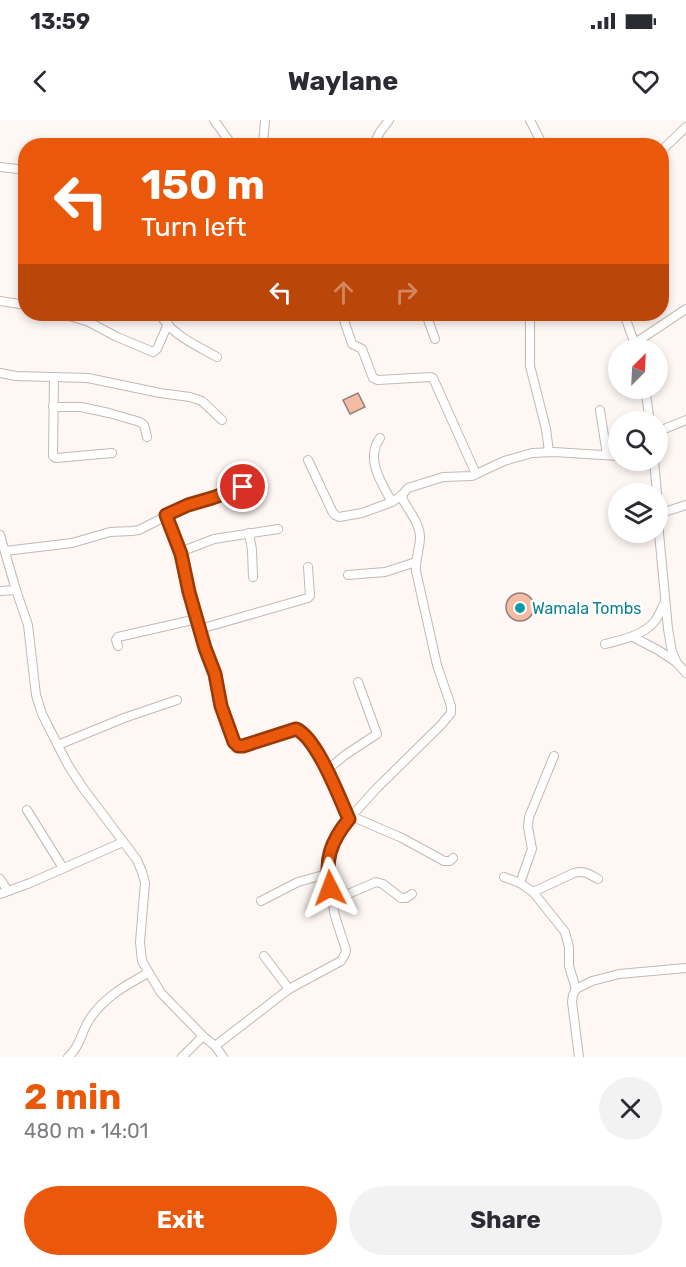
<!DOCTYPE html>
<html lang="en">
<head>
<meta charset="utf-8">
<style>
  :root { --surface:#fff; --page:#f2f2f3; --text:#2b2b33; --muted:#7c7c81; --accent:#ea580c }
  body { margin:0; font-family:Rubik,sans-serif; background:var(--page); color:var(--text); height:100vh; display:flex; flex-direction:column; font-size:22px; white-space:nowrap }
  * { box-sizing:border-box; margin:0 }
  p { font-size:20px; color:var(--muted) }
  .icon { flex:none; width:33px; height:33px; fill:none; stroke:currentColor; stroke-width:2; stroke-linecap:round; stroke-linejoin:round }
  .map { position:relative; height:937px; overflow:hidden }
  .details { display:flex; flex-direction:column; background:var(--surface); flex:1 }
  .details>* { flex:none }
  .hud { position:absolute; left:18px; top:18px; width:651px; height:183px; border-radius:24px; box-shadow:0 3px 9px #0003; background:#ea580c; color:#fff; overflow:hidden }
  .needle { width:39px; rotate:24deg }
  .controls { position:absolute; left:608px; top:219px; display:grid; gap:12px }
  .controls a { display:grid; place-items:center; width:60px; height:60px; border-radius:50%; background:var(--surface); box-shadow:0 3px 9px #0003; font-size:30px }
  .pin { position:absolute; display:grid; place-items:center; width:51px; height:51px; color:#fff; margin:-26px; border:3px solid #fff; border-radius:50%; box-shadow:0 2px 6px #0007 }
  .me { position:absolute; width:66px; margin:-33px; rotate:357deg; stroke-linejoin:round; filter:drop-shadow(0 0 4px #0008) }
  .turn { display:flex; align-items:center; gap:21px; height:126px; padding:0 24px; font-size:27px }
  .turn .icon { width:78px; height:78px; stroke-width:2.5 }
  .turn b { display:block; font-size:42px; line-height:51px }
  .lanes { display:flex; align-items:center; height:57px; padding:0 24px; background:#0003; justify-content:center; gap:30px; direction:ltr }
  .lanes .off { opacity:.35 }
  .round { display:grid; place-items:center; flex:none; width:63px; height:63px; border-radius:32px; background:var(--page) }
  .summary { display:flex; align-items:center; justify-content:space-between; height:102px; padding:0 24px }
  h1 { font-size:36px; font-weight:700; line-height:45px; color:var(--accent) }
  .action { display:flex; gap:12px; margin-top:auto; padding:12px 24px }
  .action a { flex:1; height:69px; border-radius:36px; background:var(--accent); color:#fff; font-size:24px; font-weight:700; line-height:69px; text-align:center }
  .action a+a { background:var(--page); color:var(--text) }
  .status { display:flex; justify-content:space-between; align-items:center; height:42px; padding:0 30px; background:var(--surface); direction:ltr }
  .status svg { height:16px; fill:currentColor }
  header { display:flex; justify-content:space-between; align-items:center; height:78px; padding:0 24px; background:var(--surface); font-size:27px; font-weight:700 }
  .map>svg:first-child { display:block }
  .building { fill:#f6bca3; stroke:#8d827d; stroke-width:1.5 }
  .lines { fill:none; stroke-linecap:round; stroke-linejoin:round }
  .minor-casing { stroke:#c3b8b3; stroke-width:10 }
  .minor { stroke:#fff; stroke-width:8 }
  .route-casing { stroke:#983908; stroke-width:15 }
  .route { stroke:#ea580c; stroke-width:10 }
  .culture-dot { fill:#0f9aa8; stroke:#fff; stroke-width:2 }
  .labels { text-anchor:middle; stroke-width:5; stroke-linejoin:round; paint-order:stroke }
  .culture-label { font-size:16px; fill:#0d838f; stroke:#fff; text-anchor:start }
</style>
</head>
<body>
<div class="status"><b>13:59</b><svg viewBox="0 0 49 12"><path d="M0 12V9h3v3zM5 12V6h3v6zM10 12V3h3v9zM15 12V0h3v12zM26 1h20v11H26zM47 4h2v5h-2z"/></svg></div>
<header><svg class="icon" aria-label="back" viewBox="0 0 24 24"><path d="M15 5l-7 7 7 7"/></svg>Waylane<svg class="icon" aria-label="heart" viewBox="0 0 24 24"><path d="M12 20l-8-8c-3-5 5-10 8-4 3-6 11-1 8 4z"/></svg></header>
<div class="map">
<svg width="686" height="937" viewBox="0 0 686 937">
  <rect width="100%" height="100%" fill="#fff7f4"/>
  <g class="building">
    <path d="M358 273 365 287 350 294 343 280Z"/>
    <circle cx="520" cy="487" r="14"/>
  </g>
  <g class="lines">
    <g class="minor-casing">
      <g id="minor">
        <path d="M214 0 232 25"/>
        <path d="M530 0 543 26"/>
        <path d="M263 25 265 0"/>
        <path d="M229 26 247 24 265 26"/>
        <path d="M373 26 380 12 389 0"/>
        <path d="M662 30 686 7"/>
        <path d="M0 47 26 50"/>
        <path d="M0 181 26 185"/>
        <path d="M63 194 89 202 115 216 153 232 157 229 168 204"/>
        <path d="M166 194 163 199C175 216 199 227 217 237"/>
        <path d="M342 194 352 224 362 229 373 258 378 260 431 257 433 258 476 354"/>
        <path d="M426 194 435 219"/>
        <path d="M530 194V246L546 309 549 332"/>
        <path d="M624 194 637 230"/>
        <path d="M635 223 686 189"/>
        <path d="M0 253 16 256 88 258 160 273 190 277 202 281 222 300"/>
        <path d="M54 257 53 336 56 338 112 333"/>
        <path d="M645 268 650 302"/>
        <path d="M53 287H81L109 293 140 302 144 305 147 317"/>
        <path d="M600 290 607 335"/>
        <path d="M657 312 686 300"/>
        <path d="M380 318C365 338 381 363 392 382"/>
        <path d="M308 340 332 391 335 395 339 397 362 393 392 382 402 375 408 368 443 357 472 356 504 341 532 333 554 332 618 336"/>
        <path d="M654 340 657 374"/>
        <path d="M657 379 659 413 668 509 672 532 677 543 686 553"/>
        <path d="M658 394 686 385"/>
        <path d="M166 395 181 434 189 472 205 528 215 554 221 586 234 622 236 625 241 627 296 609C310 616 320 636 327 650"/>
        <path d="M249 413 252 430 253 457"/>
        <path d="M0 415 16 470 28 505 36 575 42 594 68 645 83 668 137 740 142 752 145 763 140 822 142 841 161 873 203 916 215 926 223 937"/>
        <path d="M5 431 72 423 110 412 132 411 139 410 188 385 212 379 242 367"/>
        <path d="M180 432 214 419 278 409"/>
        <path d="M348 455 385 452 416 442"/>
        <path d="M0 471 16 470"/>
        <path d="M200 509 308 478 310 476 308 447"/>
        <path d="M633 517 658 530 676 542"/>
        <path d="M605 524C622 520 644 515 655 501 659 496 661 489 664 484"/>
        <path d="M118 526 116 520 118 517 197 499"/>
        <path d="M58 625 124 598 177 580"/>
        <path d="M27 690 63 748"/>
        <path d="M351 696 402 718 444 741H450L453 738"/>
        <path d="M349 699 327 650 345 635 377 614 358 562"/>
        <path d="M504 757 520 763 533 772 565 812 569 827V846L576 869"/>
        <path d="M0 759 8 771"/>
        <path d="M520 763 532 729 528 707 529 697 554 636"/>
        <path d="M533 772 574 753C584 750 589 754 598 759"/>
        <path d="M0 774 30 763 123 722"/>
        <path d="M261 781 298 762 327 754"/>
        <path d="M332 781 376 762 383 764 401 778H406L412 774"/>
        <path d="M264 836 289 869"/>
        <path d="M215 926 289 869 341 841 345 834 346 830 335 796 327 754 328 742 332 725 341 709 349 699 376 669 441 605 451 593V586L437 545 416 451C415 440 420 428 420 417 420 404 409 391 403 380L402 375"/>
        <path d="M68 937C80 927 81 913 89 900 103 878 126 865 148 853"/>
        <path d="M182 937 203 916"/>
        <path d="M579 937 572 882 573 875 576 869 592 861 619 854 686 848"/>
      </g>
    </g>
    <use href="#minor" class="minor"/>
  </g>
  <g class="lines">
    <g class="route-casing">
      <path id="route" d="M243 367 212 378 188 385 166 395 181 434 189 472 205 528 215 554 221 586 234 622 238 626H243L296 609C317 618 339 677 349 699 331 721 324 740 330 768"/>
    </g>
    <use href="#route" class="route"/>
  </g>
  <circle class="culture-dot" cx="520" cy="488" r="6"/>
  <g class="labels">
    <g class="culture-label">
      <text x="532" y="494">Wamala Tombs</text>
    </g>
  </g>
</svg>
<div class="controls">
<a><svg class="needle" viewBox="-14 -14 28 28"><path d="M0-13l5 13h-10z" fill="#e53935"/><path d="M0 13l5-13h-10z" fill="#7c7c81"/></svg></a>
<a><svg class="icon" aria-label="search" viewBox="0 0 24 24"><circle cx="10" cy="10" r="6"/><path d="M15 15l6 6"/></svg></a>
<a><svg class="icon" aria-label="layers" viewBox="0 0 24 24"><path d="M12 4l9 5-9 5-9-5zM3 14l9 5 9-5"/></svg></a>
</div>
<div class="pin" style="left:243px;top:367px;background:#d93025"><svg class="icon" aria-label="arrive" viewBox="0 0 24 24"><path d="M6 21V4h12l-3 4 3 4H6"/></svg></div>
<svg class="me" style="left:330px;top:768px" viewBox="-20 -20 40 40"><path d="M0-17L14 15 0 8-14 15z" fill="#ea580c" stroke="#fff" stroke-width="4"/></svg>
<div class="hud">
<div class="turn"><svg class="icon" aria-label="left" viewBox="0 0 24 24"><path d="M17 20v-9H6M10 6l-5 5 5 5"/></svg><div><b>150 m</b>Turn left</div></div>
<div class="lanes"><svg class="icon" aria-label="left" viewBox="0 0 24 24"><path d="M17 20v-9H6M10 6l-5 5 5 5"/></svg><svg class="icon off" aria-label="ahead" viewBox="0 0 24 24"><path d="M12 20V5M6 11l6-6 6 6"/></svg><svg class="icon off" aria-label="right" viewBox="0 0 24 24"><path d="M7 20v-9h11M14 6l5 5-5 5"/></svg></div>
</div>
</div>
<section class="details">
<div class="summary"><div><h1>2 min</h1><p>480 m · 14:01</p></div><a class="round"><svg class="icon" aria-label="close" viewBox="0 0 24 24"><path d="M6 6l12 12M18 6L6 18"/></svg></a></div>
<div class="action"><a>Exit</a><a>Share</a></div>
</section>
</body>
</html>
